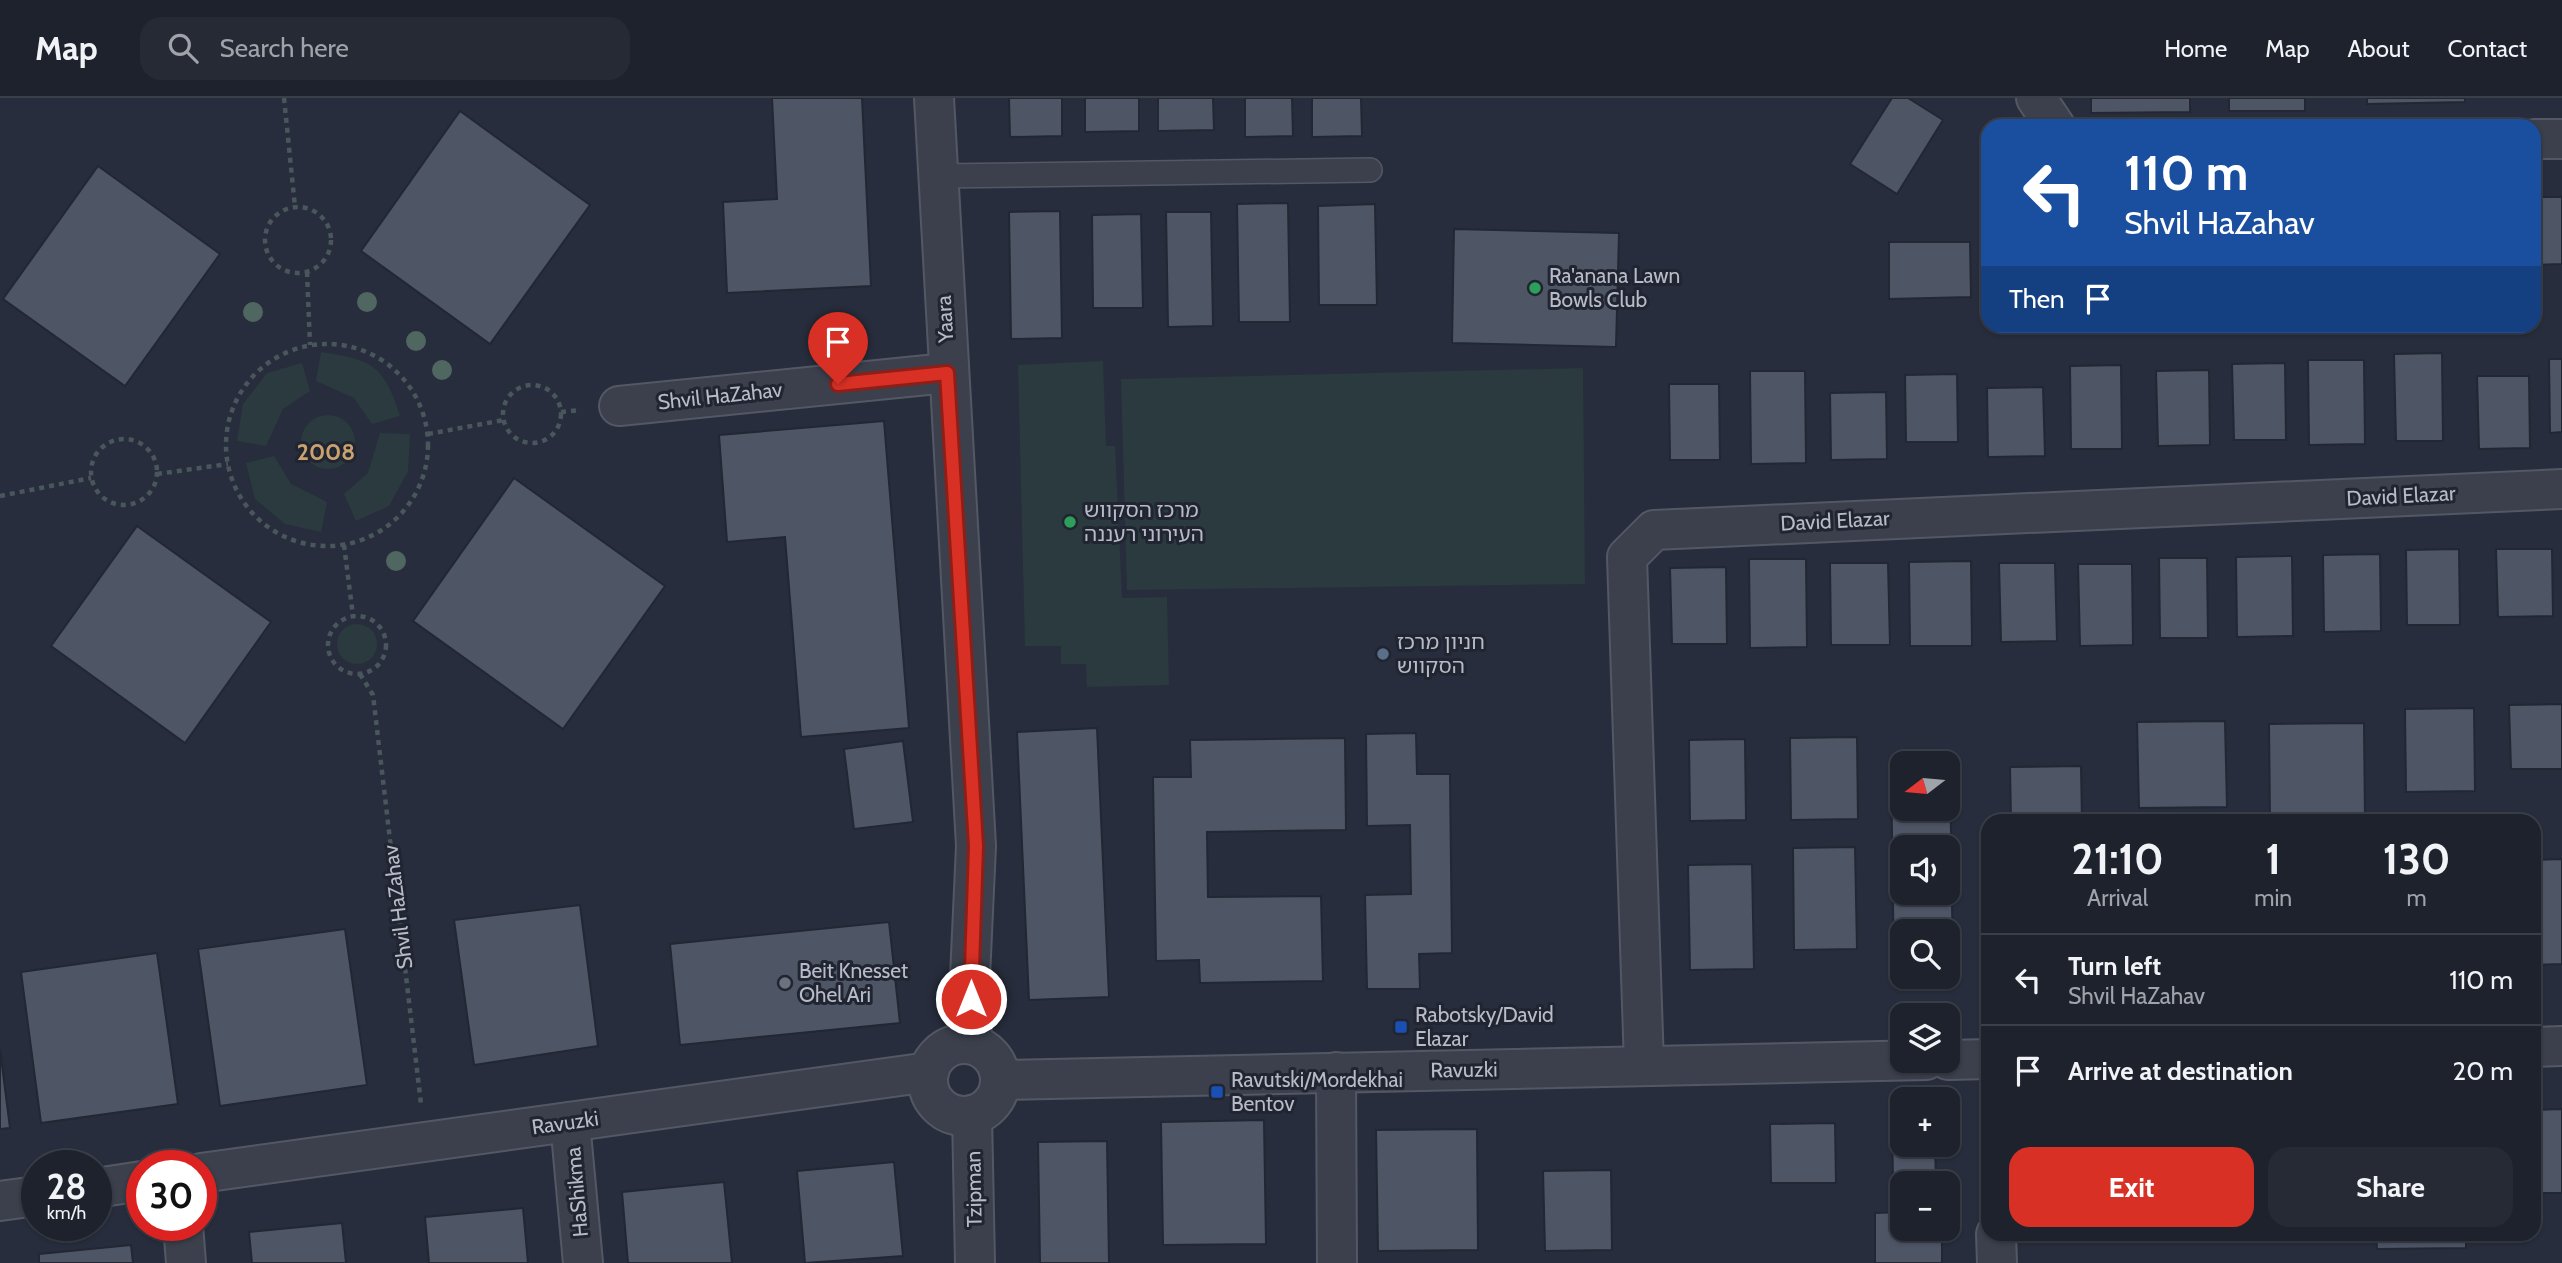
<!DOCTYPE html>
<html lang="en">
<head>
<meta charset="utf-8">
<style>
  :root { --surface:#1d222d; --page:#252a35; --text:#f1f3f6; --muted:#a0a4aa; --line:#3b3f49; --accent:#d93025 }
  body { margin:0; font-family:Cabin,"Noto Sans Hebrew",sans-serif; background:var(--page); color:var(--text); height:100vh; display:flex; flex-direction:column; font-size:26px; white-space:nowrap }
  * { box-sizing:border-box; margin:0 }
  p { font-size:23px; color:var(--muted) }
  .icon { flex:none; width:38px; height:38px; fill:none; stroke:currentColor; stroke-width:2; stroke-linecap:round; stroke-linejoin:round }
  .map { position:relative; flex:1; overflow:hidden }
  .drawer { position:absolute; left:1981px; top:716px; width:560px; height:427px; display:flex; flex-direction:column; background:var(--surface); border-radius:21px; box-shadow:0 2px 5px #0004,0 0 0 2px var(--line) }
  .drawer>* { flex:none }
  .guide { position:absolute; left:1981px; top:21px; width:560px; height:214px; border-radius:21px; box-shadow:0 2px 5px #0004,0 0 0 2px var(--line); background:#1a4fa0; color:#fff; overflow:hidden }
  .needle { width:46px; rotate:254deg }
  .buttons { position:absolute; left:1890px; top:653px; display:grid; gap:14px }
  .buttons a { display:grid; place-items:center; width:70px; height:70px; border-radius:14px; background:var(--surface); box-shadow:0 2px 5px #0004,0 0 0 2px var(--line); font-size:35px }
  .speed { position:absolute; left:21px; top:1052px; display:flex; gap:14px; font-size:35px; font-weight:700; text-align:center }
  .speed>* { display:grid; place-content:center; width:91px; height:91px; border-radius:50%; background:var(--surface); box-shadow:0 2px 5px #0004,0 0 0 2px var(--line); line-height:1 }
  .speed small { font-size:18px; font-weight:400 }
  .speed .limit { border:10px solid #d22; background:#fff; color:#111 }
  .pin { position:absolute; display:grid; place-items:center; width:60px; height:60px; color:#fff; margin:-72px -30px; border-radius:50% 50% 50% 0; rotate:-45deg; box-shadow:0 0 7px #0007 }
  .pin .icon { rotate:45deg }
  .me { position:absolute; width:77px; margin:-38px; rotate:0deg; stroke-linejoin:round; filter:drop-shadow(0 0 5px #0008) }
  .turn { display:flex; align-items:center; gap:24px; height:147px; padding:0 28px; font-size:32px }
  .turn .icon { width:91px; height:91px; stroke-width:2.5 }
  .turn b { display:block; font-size:49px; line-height:60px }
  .then { display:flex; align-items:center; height:66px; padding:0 28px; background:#0003; gap:14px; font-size:26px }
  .eta { display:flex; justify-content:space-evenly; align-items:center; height:119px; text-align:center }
  .eta b { font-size:42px; font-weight:700; line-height:49px }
  .primary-button { display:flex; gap:14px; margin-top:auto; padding:14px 28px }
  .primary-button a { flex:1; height:80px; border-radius:21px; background:var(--accent); color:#fff; font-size:28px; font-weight:700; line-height:80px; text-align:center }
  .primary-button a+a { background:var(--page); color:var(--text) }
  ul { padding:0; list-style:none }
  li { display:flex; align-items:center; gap:21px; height:91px; padding:0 28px; border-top:2px solid var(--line) }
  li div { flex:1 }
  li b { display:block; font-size:26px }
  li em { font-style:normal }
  header { display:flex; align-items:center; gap:42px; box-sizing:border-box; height:98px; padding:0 35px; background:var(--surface); border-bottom:2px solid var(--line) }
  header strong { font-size:33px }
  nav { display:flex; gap:38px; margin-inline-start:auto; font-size:24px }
  .search { width:490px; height:63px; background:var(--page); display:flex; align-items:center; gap:18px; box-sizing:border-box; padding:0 24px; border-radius:21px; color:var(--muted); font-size:26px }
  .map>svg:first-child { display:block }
  .green { fill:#2a3a3e }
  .building { fill:#4e5565; stroke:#222733; stroke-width:2; fill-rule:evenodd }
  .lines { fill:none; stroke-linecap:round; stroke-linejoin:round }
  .service-casing { stroke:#535864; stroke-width:26 }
  .minor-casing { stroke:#535864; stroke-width:42 }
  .path { stroke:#49575c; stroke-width:4.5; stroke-dasharray:5 5; stroke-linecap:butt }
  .service { stroke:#3b404c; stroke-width:23 }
  .minor { stroke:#3b404c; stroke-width:38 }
  .tree { fill:#506660 }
  .route-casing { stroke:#8d1f18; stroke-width:18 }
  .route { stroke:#d93025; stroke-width:12 }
  .leisure-dot { fill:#2e9e5b; stroke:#202531; stroke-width:2.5 }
  .service-dot { fill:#5c6f8a; stroke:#202531; stroke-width:2.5 }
  .worship-dot { fill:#6b7280; stroke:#202531; stroke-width:2.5 }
  .transit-dot { fill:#1a4fb4; stroke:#202531; stroke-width:2.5 }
  .labels { text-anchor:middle; stroke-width:6; stroke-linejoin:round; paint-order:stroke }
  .poi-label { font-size:21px; fill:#b7bbc7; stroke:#202531; text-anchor:start }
  .street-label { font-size:21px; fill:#b7bbc7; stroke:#202531 }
  .neighbourhood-label { font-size:23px; font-weight:bold; fill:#c9a270; stroke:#202531 }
</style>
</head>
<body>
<header>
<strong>Map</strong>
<div class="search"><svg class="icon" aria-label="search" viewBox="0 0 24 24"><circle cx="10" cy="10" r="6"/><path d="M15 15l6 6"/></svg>Search here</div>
<nav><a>Home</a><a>Map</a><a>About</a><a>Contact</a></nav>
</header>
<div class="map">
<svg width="2562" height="1165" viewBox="0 0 2562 1165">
  <rect width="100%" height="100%" fill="#272d3c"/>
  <g class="green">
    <path d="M321 254C373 262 384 267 400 318L372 326 354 300 316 283Z"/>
    <path d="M1103 263 1106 348H1115L1122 500 1167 499 1169 587 1087 589 1086 566H1061V548H1025L1018 267Z"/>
    <path d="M302 265 310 293 283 311 266 348 237 343 243 306 267 275Z"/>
    <path d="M1583 270 1585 486 1127 492 1121 281Z"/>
    <circle cx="328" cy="344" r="27"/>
    <path d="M380 335 410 336 408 373 389 408 356 423 344 396 368 375Z"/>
    <path d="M274 358 291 386 327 404 321 434 285 426 255 401 246 365Z"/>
    <circle cx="357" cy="546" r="20"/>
  </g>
  <g class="building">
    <path d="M772 0H862L871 188 727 195 723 104 777 101Z"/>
    <path d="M1009 0H1062V38L1010 39Z"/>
    <path d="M1085 0H1139V33L1085 34Z"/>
    <path d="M1158 0H1213L1214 32 1158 33Z"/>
    <path d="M1245 0H1292L1293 38 1245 39Z"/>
    <path d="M1312 0H1361L1362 38 1312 39Z"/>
    <path d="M1892 0H1908L1943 22 1897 96 1850 66Z"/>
    <path d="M2091 0H2190V14L2091 15Z"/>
    <rect x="2229" y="0" width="76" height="13"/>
    <path d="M2367 0H2465V4L2367 6Z"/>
    <path d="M460 13 590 107 490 246 361 153Z"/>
    <path d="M98 68 220 156 125 288 3 201Z"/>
    <path d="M2534 99H2562V166L2534 167Z"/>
    <path d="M1288 105 1290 224H1239L1237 106Z"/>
    <path d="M1375 106 1377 207H1319L1318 108Z"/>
    <path d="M1060 113 1062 240 1011 241 1009 114Z"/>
    <path d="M1166 114H1211L1213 228 1168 229Z"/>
    <path d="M1141 116 1143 210H1093L1092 117Z"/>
    <path d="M1454 131 1619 135 1616 249 1452 245Z"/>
    <path d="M1889 144H1970L1971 199 1889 201Z"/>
    <path d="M2442 255 2443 343H2396L2394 256Z"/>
    <path d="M2549 261H2562V334L2550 335Z"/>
    <path d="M2308 262H2364L2365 346 2309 347Z"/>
    <path d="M2285 265 2286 342H2234L2232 266Z"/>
    <path d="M2121 267 2122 351H2071L2070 268Z"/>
    <path d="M2209 272 2210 347 2158 348 2156 273Z"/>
    <path d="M1750 273H1805L1806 365 1751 366Z"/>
    <path d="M1957 276 1958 344H1906L1905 277Z"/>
    <path d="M2477 278H2529L2530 350 2479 351Z"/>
    <path d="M1669 286H1719L1720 362H1670Z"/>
    <path d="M2043 289 2045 358 1988 359 1987 290Z"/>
    <path d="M1886 294 1887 361 1831 362 1830 295Z"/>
    <path d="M884 323 909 630 801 639 785 439 727 444 719 337Z"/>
    <path d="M514 380 665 488 563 631 413 523Z"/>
    <path d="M137 428 271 524 185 645 51 548Z"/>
    <path d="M2459 451 2460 527H2407L2406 452Z"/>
    <path d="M2496 451H2552L2553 518 2498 519Z"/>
    <path d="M2380 456 2381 533 2324 534 2323 457Z"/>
    <path d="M2292 458 2293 538 2237 539 2236 459Z"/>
    <path d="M2159 460H2207L2208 540H2160Z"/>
    <path d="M1749 461H1806L1807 549 1750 550Z"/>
    <path d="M1971 463 1972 548H1910L1909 464Z"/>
    <path d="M1830 465H1888L1890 547H1831Z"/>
    <path d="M1999 465H2055L2057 543 2001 544Z"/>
    <path d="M2078 466H2132L2133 547 2080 548Z"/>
    <path d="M1726 469 1727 546H1672L1670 470Z"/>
    <path d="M2562 606V671H2511L2509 607Z"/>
    <path d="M2474 610 2475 693 2406 694 2405 611Z"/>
    <path d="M2225 623 2227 709 2139 710 2137 624Z"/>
    <path d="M2364 625 2365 723H2270L2269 626Z"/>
    <path d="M1097 630 1109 899 1029 902 1017 634Z"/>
    <path d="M1416 635 1417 676H1450L1452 855 1419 856 1420 891H1367L1365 797 1411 796 1410 727 1367 728 1366 636Z"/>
    <path d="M1857 639 1858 721 1791 722 1790 640Z"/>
    <path d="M1345 640 1346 732 1207 734 1208 799 1321 798 1323 883 1200 885 1199 862 1156 863 1153 679H1191L1190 642Z"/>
    <path d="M1745 641 1746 722 1690 723 1689 642Z"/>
    <path d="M903 643 913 724 854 731 844 651Z"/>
    <path d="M2081 668 2082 723H2011L2010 669Z"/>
    <path d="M1902 669V710H1948L1950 669 1953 869H1948V833H1902V870H1894L1891 670ZM1902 749H1948V794H1902Z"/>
    <path d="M1855 749 1857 851 1794 852 1793 750Z"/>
    <path d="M2562 761V866L2534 867V762Z"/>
    <path d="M1752 766 1754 871 1690 872 1688 767Z"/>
    <path d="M580 807 598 948 474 967 454 822Z"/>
    <path d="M889 824 900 925 680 947 670 846Z"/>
    <path d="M345 831 367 987 220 1008 198 851Z"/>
    <path d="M157 855 178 1006 41 1025 21 874Z"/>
    <path d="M0 951 10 1030 0 1031Z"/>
    <path d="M2562 1011V1095H2534V1012Z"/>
    <path d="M1264 1022 1266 1146 1163 1147 1161 1024Z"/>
    <path d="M1835 1025 1836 1085H1771L1770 1026Z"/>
    <path d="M1892 1025H1902V1046H1935L1936 1083H1893Z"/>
    <path d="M1477 1031 1478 1152 1378 1153 1376 1032Z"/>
    <path d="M1107 1043 1109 1165H1040L1038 1044Z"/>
    <path d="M894 1064 903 1158 805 1165 797 1073Z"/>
    <path d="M1611 1072 1612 1152 1545 1153 1543 1073Z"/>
    <path d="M724 1084 732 1165H628L622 1094Z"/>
    <path d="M523 1110 528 1165H429L425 1119Z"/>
    <path d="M1902 1114V1130H1942V1165H1875V1115Z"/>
    <path d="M342 1125 346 1165H252L249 1134Z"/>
    <path d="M2068 1136H2125V1139H2069Z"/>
    <path d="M2262 1136H2325V1141L2262 1142Z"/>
    <path d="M2376 1136H2466V1150L2377 1151Z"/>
    <path d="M131 1147 133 1165H39V1156Z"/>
  </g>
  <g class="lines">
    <g class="service-casing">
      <path id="service" d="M938 78 1370 72"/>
    </g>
    <g class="minor-casing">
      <g id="minor">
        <path d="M934 0 976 748 970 879 972 946"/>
        <path d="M2036 0 2055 28"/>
        <path d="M2534 41H2562"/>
        <path d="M619 308 947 275"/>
        <circle cx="964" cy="982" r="36"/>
        <path d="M2534 949 2562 948"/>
        <path d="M1948 962 1988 961"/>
        <path d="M1644 967 1627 459 1654 432 2562 391"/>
        <path d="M1336 974 1337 1165"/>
        <path d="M1001 982 1926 962"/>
        <path d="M972 1017 975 1165"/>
        <path d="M570 1024 583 1165"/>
        <path d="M201 1075 929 974"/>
        <path d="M96 1090 142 1083"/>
        <path d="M0 1103 37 1098"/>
        <path d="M183 1127 186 1165"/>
        <path d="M1996 1136 1997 1165"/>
      </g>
    </g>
    <g class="path">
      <path d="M284 0 295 109"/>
      <circle cx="298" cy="142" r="33"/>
      <path d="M307 174 310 247"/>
      <circle cx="327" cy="347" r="101"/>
      <circle cx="532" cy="316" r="29"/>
      <path d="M561 314 581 312"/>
      <path d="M428 336 504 322"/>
      <circle cx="124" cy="374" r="33"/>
      <path d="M157 376 228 366"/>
      <path d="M0 398 91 380"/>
      <path d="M344 447 353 518"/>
      <circle cx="357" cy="547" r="29"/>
      <path d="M360 576 373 597 421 1006"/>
    </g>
    <use href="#service" class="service"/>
    <use href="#minor" class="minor"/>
  </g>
  <g class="tree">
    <circle cx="367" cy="204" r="10"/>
    <circle cx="253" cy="214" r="10"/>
    <circle cx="416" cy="243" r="10"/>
    <circle cx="442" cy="272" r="10"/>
    <circle cx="396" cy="463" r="10"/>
  </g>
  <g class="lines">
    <g class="route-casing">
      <path id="route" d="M838 286 947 275 976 748 971 901"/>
    </g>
    <use href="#route" class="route"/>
  </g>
  <g class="leisure-dot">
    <circle cx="1535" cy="190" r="7"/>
    <circle cx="1070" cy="424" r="7"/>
  </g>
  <circle class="service-dot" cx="1383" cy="556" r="7"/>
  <circle class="worship-dot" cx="785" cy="885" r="7"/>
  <g class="transit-dot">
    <rect x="1394" y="922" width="14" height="14" rx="3.5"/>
    <rect x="1210" y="987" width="14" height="14" rx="3.5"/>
  </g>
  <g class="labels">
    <g class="poi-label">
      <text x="1549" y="185">Ra'anana Lawn<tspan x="1549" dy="24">Bowls Club</tspan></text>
      <text x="1084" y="419">מרכז הסקווש<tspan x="1084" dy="24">העירוני רעננה</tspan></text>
      <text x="1397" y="551">חניון מרכז<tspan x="1397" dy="24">הסקווש</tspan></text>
      <text x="799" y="880">Beit Knesset<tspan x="799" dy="24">Ohel Ari</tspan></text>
      <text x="1415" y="924">Rabotsky/David<tspan x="1415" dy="24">Elazar</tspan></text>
      <text x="1231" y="989">Ravutski/Mordekhai<tspan x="1231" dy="24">Bentov</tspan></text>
    </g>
    <g class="street-label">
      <text transform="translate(945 221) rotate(-93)" y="7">Yaara</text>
      <text transform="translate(720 298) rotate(-6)" y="7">Shvil HaZahav</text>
      <text transform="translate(2401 398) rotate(-3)" y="7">David Elazar</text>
      <text transform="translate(1835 423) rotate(-3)" y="7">David Elazar</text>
      <text transform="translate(398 809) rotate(-97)" y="7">Shvil HaZahav</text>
      <text transform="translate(1464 972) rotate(-1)" y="7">Ravuzki</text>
      <text transform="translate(565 1025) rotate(-8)" y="7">Ravuzki</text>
      <text transform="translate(974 1091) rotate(-91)" y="7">Tzipman</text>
      <text transform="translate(577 1094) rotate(-95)" y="7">HaShikma</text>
    </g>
    <g class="neighbourhood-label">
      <text x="326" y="362">2008</text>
    </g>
  </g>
</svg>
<div class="buttons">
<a><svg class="needle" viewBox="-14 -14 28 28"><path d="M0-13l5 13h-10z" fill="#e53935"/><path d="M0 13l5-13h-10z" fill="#a0a4aa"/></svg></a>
<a><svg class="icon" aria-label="sound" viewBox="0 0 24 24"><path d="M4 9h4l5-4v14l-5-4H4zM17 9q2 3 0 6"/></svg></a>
<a><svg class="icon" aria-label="search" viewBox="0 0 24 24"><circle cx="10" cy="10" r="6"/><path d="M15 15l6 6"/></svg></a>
<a><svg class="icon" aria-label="layers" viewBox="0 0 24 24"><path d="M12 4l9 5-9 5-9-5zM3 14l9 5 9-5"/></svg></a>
<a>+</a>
<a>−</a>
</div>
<div class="speed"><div>28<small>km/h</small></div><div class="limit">30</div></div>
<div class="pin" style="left:838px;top:286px;background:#d93025"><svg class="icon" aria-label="arrive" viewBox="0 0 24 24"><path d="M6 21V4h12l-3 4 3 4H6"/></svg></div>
<svg class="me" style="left:971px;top:901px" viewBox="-20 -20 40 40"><circle r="17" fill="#d93025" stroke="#fff" stroke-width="3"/><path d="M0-11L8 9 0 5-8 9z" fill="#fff"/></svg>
<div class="guide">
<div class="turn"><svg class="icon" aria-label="left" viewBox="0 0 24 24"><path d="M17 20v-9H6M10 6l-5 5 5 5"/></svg><div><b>110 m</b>Shvil HaZahav</div></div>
<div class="then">Then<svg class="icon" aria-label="arrive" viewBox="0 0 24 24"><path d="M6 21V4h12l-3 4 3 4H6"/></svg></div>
</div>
<section class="drawer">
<div class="eta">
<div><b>21:10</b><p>Arrival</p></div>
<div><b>1</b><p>min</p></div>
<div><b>130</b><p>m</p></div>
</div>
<ul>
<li><svg class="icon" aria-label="left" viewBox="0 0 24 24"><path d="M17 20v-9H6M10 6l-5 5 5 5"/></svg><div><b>Turn left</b><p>Shvil HaZahav</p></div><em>110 m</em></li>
<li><svg class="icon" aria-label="arrive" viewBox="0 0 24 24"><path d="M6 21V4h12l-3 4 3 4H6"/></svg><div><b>Arrive at destination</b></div><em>20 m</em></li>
</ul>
<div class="primary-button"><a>Exit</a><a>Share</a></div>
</section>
</div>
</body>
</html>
